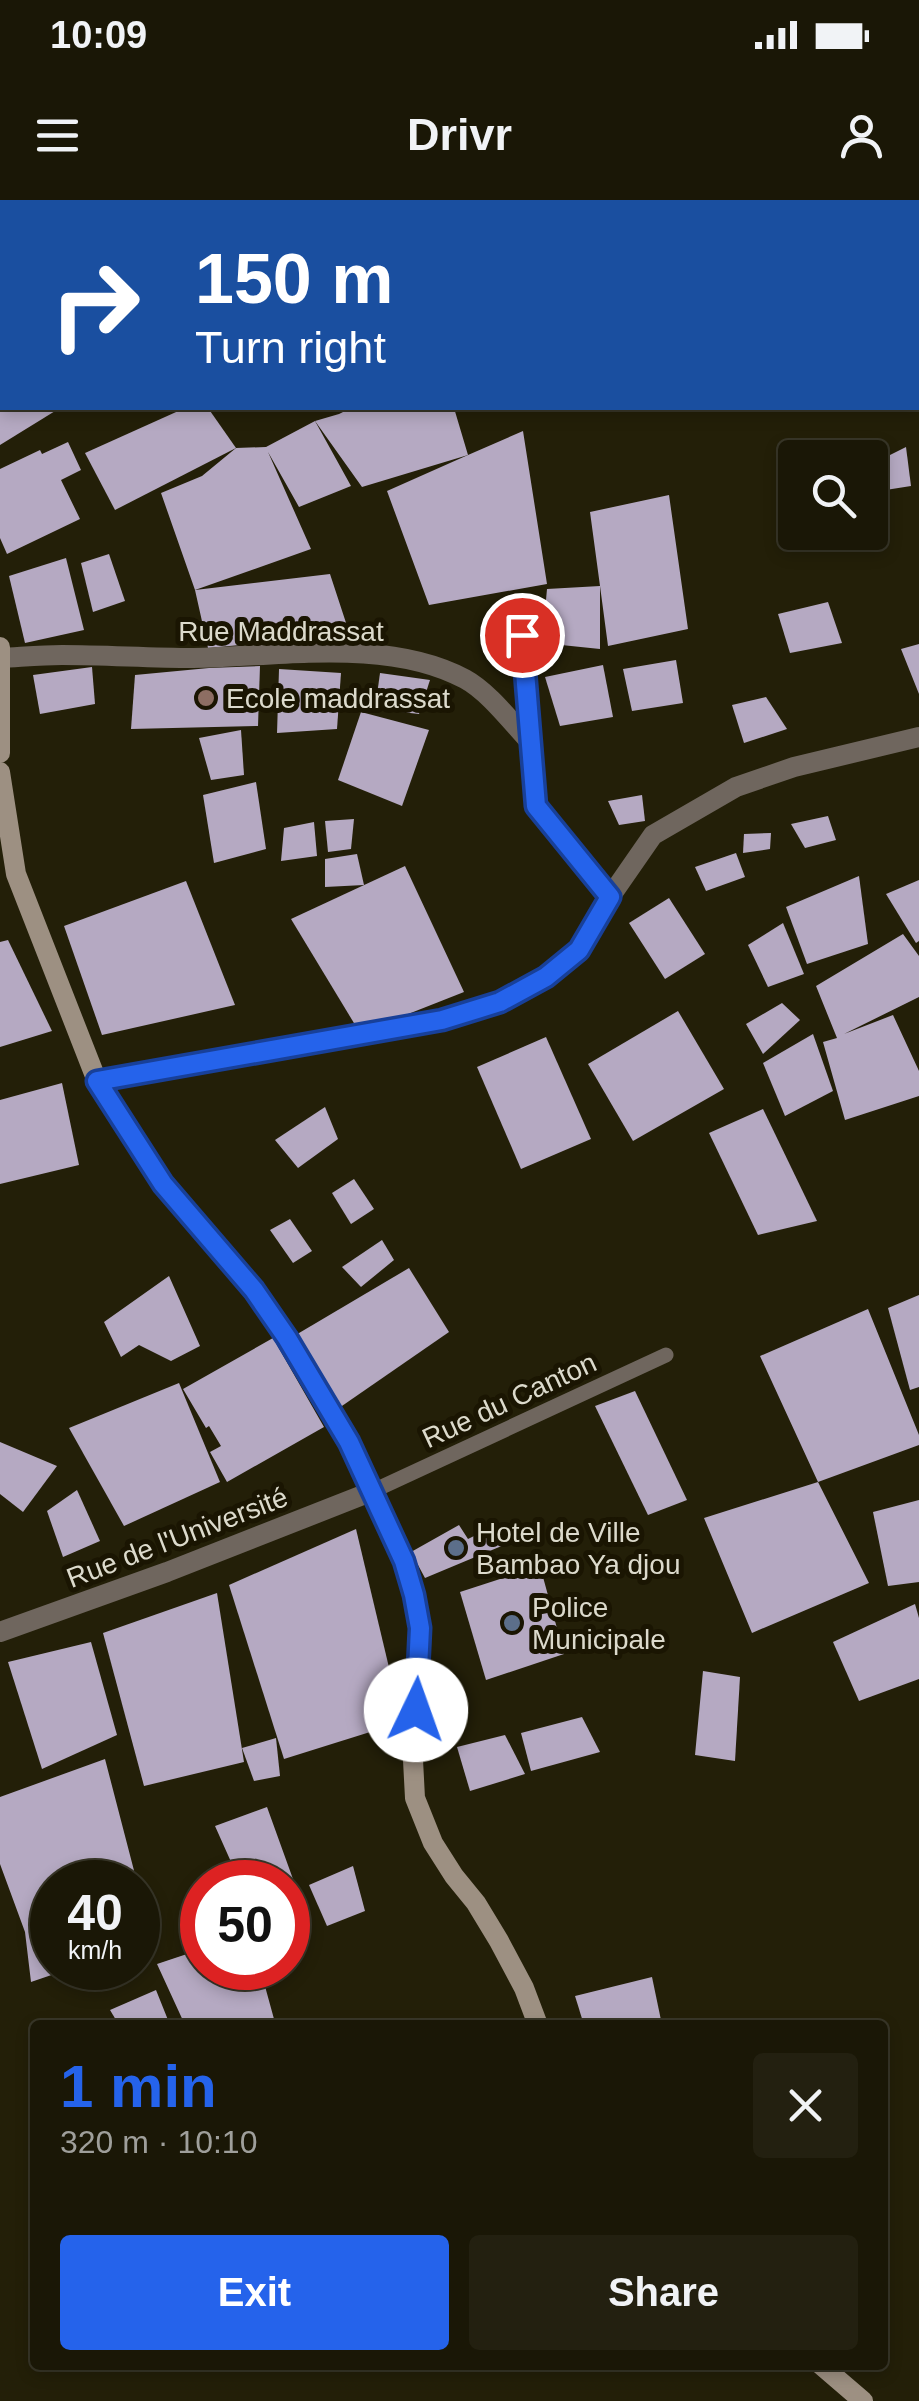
<!DOCTYPE html>
<html lang="en">
<head>
<meta charset="utf-8">
<style>
  :root { --surface:#1a1706; --page:#232010; --text:#f1f3f6; --muted:#9f9f9b; --line:#383628; --accent:#2563eb }
  body { margin:0; font-family:Helvetica,sans-serif; background:var(--page); color:var(--text); height:100vh; display:flex; flex-direction:column; font-size:38px; white-space:nowrap }
  * { box-sizing:border-box; margin:0 }
  p { font-size:32px; color:var(--muted) }
  .icon { flex:none; width:55px; height:55px; fill:none; stroke:currentColor; stroke-width:2; stroke-linecap:round; stroke-linejoin:round }
  .map { position:relative; flex:1; overflow:hidden }
  .sheet { position:absolute; left:30px; top:1820px; width:858px; height:350px; display:flex; flex-direction:column; background:var(--surface); border-radius:10px; box-shadow:0 5px 15px #0003,0 0 0 2px var(--line) }
  .sheet>* { flex:none }
  .guide { position:absolute; left:0px; top:0px; width:920px; height:210px; box-shadow:0 5px 15px #0003,0 0 0 2px var(--line); background:#1a4fa0; color:#fff; overflow:hidden }
  .fabs { position:absolute; left:778px; top:240px; display:grid; gap:20px }
  .fabs a { display:grid; place-items:center; width:110px; height:110px; border-radius:10px; background:var(--surface); box-shadow:0 5px 15px #0003,0 0 0 2px var(--line); font-size:50px }
  .speed { position:absolute; left:30px; top:1660px; display:flex; gap:20px; font-size:50px; font-weight:700; text-align:center }
  .speed>* { display:grid; place-content:center; width:130px; height:130px; border-radius:50%; background:var(--surface); box-shadow:0 5px 15px #0003,0 0 0 2px var(--line); line-height:1 }
  .speed small { font-size:25px; font-weight:400 }
  .speed .limit { border:15px solid #d22; background:#fff; color:#111 }
  .pin { position:absolute; display:grid; place-items:center; width:85px; height:85px; color:#fff; margin:-42px; border:5px solid #fff; border-radius:50%; box-shadow:0 2px 10px #0007 }
  .me { position:absolute; width:110px; margin:-55px; rotate:3deg; stroke-linejoin:round; filter:drop-shadow(0 0 8px #0008) }
  .turn { display:flex; align-items:center; gap:35px; height:210px; padding:0 30px; font-size:45px }
  .turn .icon { width:130px; height:130px; stroke-width:2.5 }
  .turn b { display:block; font-size:70px; line-height:85px }
  .round { display:grid; place-items:center; flex:none; width:105px; height:105px; border-radius:10px; background:var(--page) }
  .head { display:flex; align-items:center; justify-content:space-between; height:170px; padding:0 30px }
  h1 { font-size:60px; font-weight:700; line-height:75px; color:var(--accent) }
  .action { display:flex; gap:20px; margin-top:auto; padding:20px 30px }
  .action a { flex:1; height:115px; border-radius:10px; background:var(--accent); color:#fff; font-size:40px; font-weight:700; line-height:115px; text-align:center }
  .action a+a { background:var(--page); color:var(--text) }
  .status { display:flex; justify-content:space-between; align-items:center; height:70px; padding:0 50px; background:var(--surface); direction:ltr }
  .status svg { height:28px; fill:currentColor }
  header { display:flex; justify-content:space-between; align-items:center; height:130px; padding:0 30px; background:var(--surface); font-size:45px; font-weight:700 }
  .map>svg:first-child { display:block }
  .building { fill:#b5a9c2 }
  .lines { fill:none; stroke-linecap:round; stroke-linejoin:round }
  .lane { stroke:#6f665e; stroke-width:15 }
  .street { stroke:#6f665e; stroke-width:20 }
  .secondary { stroke:#9d9082; stroke-width:20 }
  .route-casing { stroke:#184099; stroke-width:25 }
  .route { stroke:#2563eb; stroke-width:18 }
  .education-dot { fill:#8d6e63; stroke:#1a1502; stroke-width:4 }
  .service-dot { fill:#5c6f8a; stroke:#1a1502; stroke-width:4 }
  .labels { text-anchor:middle; stroke-width:10; stroke-linejoin:round; paint-order:stroke }
  .street-label { font-size:28px; fill:#dcdacc; stroke:#1a1502 }
  .poi-label { font-size:28px; fill:#dcdacc; stroke:#1a1502; text-anchor:start }
</style>
</head>
<body>
<div class="status"><b>10:09</b><svg viewBox="0 0 49 12"><path d="M0 12V9h3v3zM5 12V6h3v6zM10 12V3h3v9zM15 12V0h3v12zM26 1h20v11H26zM47 4h2v5h-2z"/></svg></div>
<header><svg class="icon" aria-label="menu" viewBox="0 0 24 24"><path d="M4 6h16M4 12h16M4 18h16"/></svg>Drivr<svg class="icon" aria-label="person" viewBox="0 0 24 24"><circle cx="12" cy="8" r="4"/><path d="M4 21q1-7 8-7t8 7"/></svg></header>
<div class="map">
<svg width="919" height="2201" viewBox="0 0 919 2201">
  <rect width="100%" height="100%" fill="#231f08"/>
  <g class="building">
    <path d="M0 208H60L0 245Z"/>
    <path d="M185 208H208L236 248 115 310 85 253Z"/>
    <path d="M351 208H454L468 255 523 231 547 384 429 405 387 291 468 255 362 287 315 221 339 214Z"/>
    <path d="M315 221 351 286 299 307 268 252 311 349 195 390 330 374 350 435 208 448 195 390 161 293 202 276 236 248 266 247Z"/>
    <path d="M68 242 81 270 61 280 80 319 7 354 0 338V269L40 250 42 254Z"/>
    <path d="M906 247 911 286 873 292 870 283V265Z"/>
    <path d="M669 295 688 429 608 446 600 386V449L542 443 547 389 600 386 590 312Z"/>
    <path d="M109 354 125 401 93 412 81 363Z"/>
    <path d="M66 358 84 430 25 443 9 376Z"/>
    <path d="M828 402 842 443 790 453 778 414Z"/>
    <path d="M919 444V494L901 449Z"/>
    <path d="M676 460 683 503 632 511 623 469Z"/>
    <path d="M603 465 613 517 560 526 545 477Z"/>
    <path d="M260 466 258 526 131 529 135 475 209 468Z"/>
    <path d="M92 467 95 504 40 514 33 475Z"/>
    <path d="M279 469 341 473 337 529 277 533Z"/>
    <path d="M380 473 430 480 419 514 401 512 376 502Z"/>
    <path d="M766 497 787 529 744 543 732 505Z"/>
    <path d="M361 512 429 530 402 606 338 580Z"/>
    <path d="M241 530 244 575 211 580 199 538Z"/>
    <path d="M256 582 266 649 214 663 203 595Z"/>
    <path d="M642 595 645 621 619 625 608 601Z"/>
    <path d="M828 616 836 640 805 648 791 624Z"/>
    <path d="M354 619 351 649 328 652 325 621Z"/>
    <path d="M314 622 317 656 281 661 284 628Z"/>
    <path d="M771 633 770 649 743 653 744 634Z"/>
    <path d="M736 653 745 677 706 691 695 667Z"/>
    <path d="M357 654 364 685 325 687V659Z"/>
    <path d="M405 666 464 792 360 833 291 719Z"/>
    <path d="M859 676 868 744 807 764 786 707Z"/>
    <path d="M919 680V741L916 743 886 694Z"/>
    <path d="M186 681 235 805 102 835 64 726Z"/>
    <path d="M669 698 705 754 665 779 629 723Z"/>
    <path d="M783 723 804 774 768 787 748 745Z"/>
    <path d="M903 734 919 756V797L844 834 893 815 919 871V896L845 920 823 842 837 838 816 786Z"/>
    <path d="M8 740 52 831 0 847V742Z"/>
    <path d="M782 803 800 820 763 854 746 824Z"/>
    <path d="M678 811 724 889 633 941 588 864Z"/>
    <path d="M813 834 833 891 785 916 763 863Z"/>
    <path d="M546 837 591 939 521 969 477 867Z"/>
    <path d="M62 883 79 965 0 984V900Z"/>
    <path d="M325 907 338 939 298 968 275 940Z"/>
    <path d="M763 909 817 1021 758 1035 709 933Z"/>
    <path d="M354 979 374 1009 351 1024 332 993Z"/>
    <path d="M290 1019 312 1051 293 1063 270 1030Z"/>
    <path d="M382 1040 394 1060 361 1087 342 1067Z"/>
    <path d="M409 1068 449 1132 339 1208 294 1136Z"/>
    <path d="M169 1076 200 1146 171 1161 139 1145 121 1157 104 1122Z"/>
    <path d="M919 1095V1187L910 1190 888 1108Z"/>
    <path d="M868 1109 919 1235V1245L818 1282 869 1383 752 1433 704 1318 818 1282 760 1156Z"/>
    <path d="M273 1138 324 1227 227 1282 210 1252 221 1246 209 1226 206 1228 183 1189Z"/>
    <path d="M179 1183 220 1282 124 1326 69 1228Z"/>
    <path d="M635 1191 687 1300 648 1315 595 1206Z"/>
    <path d="M0 1242 57 1266 23 1312 0 1294Z"/>
    <path d="M77 1290 100 1341 63 1357 47 1311Z"/>
    <path d="M919 1300V1382L888 1386 873 1312Z"/>
    <path d="M459 1325 468 1339 492 1327 504 1345 425 1378 411 1352Z"/>
    <path d="M356 1329 402 1522 284 1559 229 1385Z"/>
    <path d="M540 1366 564 1454 486 1480 460 1392Z"/>
    <path d="M217 1393 244 1562 144 1586 103 1433Z"/>
    <path d="M915 1404 919 1418V1479L859 1501 833 1442Z"/>
    <path d="M91 1442 117 1535 42 1569 8 1462Z"/>
    <path d="M703 1471 740 1477 735 1561 695 1555Z"/>
    <path d="M582 1517 600 1552 531 1571 521 1533Z"/>
    <path d="M505 1535 525 1574 470 1591 457 1547Z"/>
    <path d="M276 1538 280 1576 254 1581 242 1548Z"/>
    <path d="M105 1559 137 1682H52V1721L34 1728 52 1723V1768H72L31 1782 25 1732 0 1664V1597Z"/>
    <path d="M267 1607 302 1704 288 1711V1682H240L215 1626Z"/>
    <path d="M353 1666 365 1711 327 1726 309 1685Z"/>
    <path d="M202 1749V1768H260L274 1819 263 1825H185L157 1764Z"/>
    <path d="M652 1777 662 1825H584L575 1796Z"/>
    <path d="M156 1790 170 1825H119L110 1810Z"/>
  </g>
  <g class="lines">
    <path class="lane" d="M373 1291 666 1155"/>
    <g class="street">
      <path d="M521 435 537 606 610 697"/>
      <path d="M1 458C21 457 42 455 62 455 106 455 149 458 193 458 278 457 387 437 465 479 489 492 512 523 531 543"/>
      <path d="M97 881 441 820 501 802 546 777 579 750 610 697 653 635 736 587 794 567 919 537"/>
      <path d="M0 1432 167 1372 373 1291"/>
    </g>
    <g class="secondary">
      <path d="M0 447V553"/>
      <path d="M0 572 16 674 97 881 163 984 254 1090 287 1138 349 1242 404 1361 420 1428 413 1560 415 1598 433 1643 454 1676 476 1703 499 1741 524 1788 538 1825"/>
      <path d="M821 2165 863 2201"/>
    </g>
  </g>
  <g class="lines">
    <g class="route-casing">
      <path id="route" d="M416 1510 420 1428 414 1395 404 1361 349 1242 287 1138 254 1090 163 984 97 881 442 820 500 802 546 777 579 750 610 697 536 606 522 435"/>
    </g>
    <use href="#route" class="route"/>
  </g>
  <circle class="education-dot" cx="206" cy="498" r="10"/>
  <g class="service-dot">
    <circle cx="456" cy="1348" r="10"/>
    <circle cx="512" cy="1423" r="10"/>
  </g>
  <g class="labels">
    <g class="street-label">
      <text x="281" y="441">Rue Maddrassat</text>
      <text transform="translate(509 1200) rotate(-25)" y="10">Rue du Canton</text>
      <text transform="translate(177 1337) rotate(-21)" y="10">Rue de l'Université</text>
    </g>
    <g class="poi-label">
      <text x="226" y="508">Ecole maddrassat</text>
      <text x="476" y="1342">Hotel de Ville<tspan x="476" dy="32">Bambao Ya djou</tspan></text>
      <text x="532" y="1417">Police<tspan x="532" dy="32">Municipale</tspan></text>
    </g>
  </g>
</svg>
<div class="fabs">
<a><svg class="icon" aria-label="search" viewBox="0 0 24 24"><circle cx="10" cy="10" r="6"/><path d="M15 15l6 6"/></svg></a>
</div>
<div class="speed"><div>40<small>km/h</small></div><div class="limit">50</div></div>
<div class="pin" style="left:522px;top:435px;background:#d93025"><svg class="icon" aria-label="arrive" viewBox="0 0 24 24"><path d="M6 21V4h12l-3 4 3 4H6"/></svg></div>
<svg class="me" style="left:416px;top:1510px" viewBox="-20 -20 40 40"><circle r="19" fill="#fff"/><path d="M0-13L10 11 0 6-10 11z" fill="#2563eb"/></svg>
<div class="guide">
<div class="turn"><svg class="icon" aria-label="right" viewBox="0 0 24 24"><path d="M7 20v-9h11M14 6l5 5-5 5"/></svg><div><b>150 m</b>Turn right</div></div>
</div>
<section class="sheet">
<div class="head"><div><h1>1 min</h1><p>320 m · 10:10</p></div><a class="round"><svg class="icon" aria-label="close" viewBox="0 0 24 24"><path d="M6 6l12 12M18 6L6 18"/></svg></a></div>
<div class="action"><a>Exit</a><a>Share</a></div>
</section>
</div>
</body>
</html>
